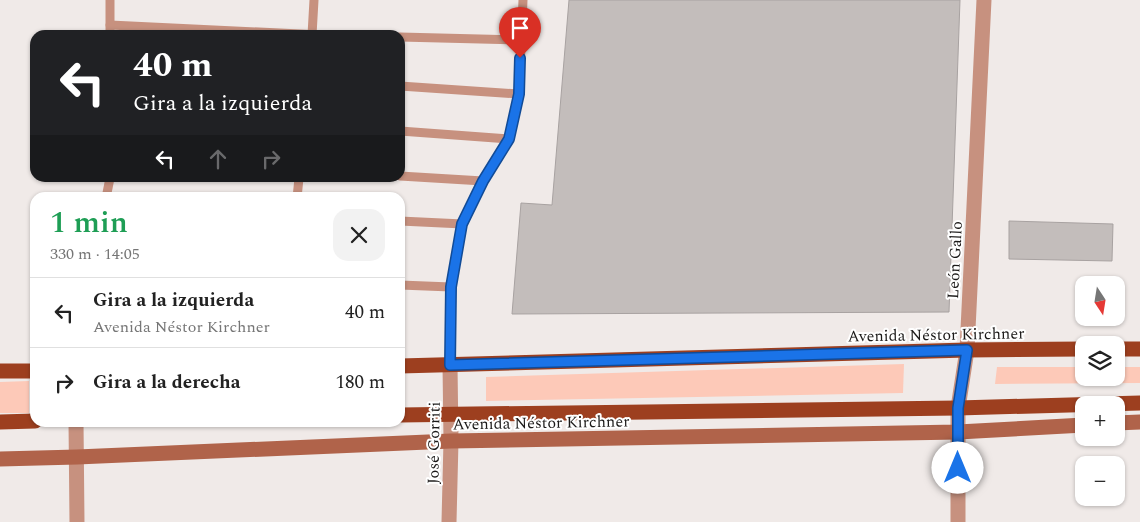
<!DOCTYPE html>
<html lang="es">
<head>
<meta charset="utf-8">
<style>
  :root { --surface:#fff; --page:#f2f2f2; --text:#222; --muted:#767676; --line:#e0e0e0 }
  body { margin:0; font-family:Spectral,serif; background:var(--page); color:var(--text); height:100vh; display:flex; flex-direction:column; font-size:19px; white-space:nowrap }
  * { box-sizing:border-box; margin:0 }
  p { font-size:16px; color:var(--muted) }
  .icon { flex:none; width:28px; height:28px; fill:none; stroke:currentColor; stroke-width:2; stroke-linecap:round; stroke-linejoin:round }
  .map { position:relative; flex:1; overflow:hidden }
  .panel { position:absolute; left:30px; top:192px; width:375px; height:235px; display:flex; flex-direction:column; background:var(--surface); border-radius:15px; box-shadow:0 1px 4px #0004 }
  .panel>* { flex:none }
  .guide { position:absolute; left:30px; top:30px; width:375px; height:152px; border-radius:15px; box-shadow:0 1px 4px #0004; background:#202124; color:#fff; overflow:hidden }
  .needle { width:32px; rotate:168deg }
  .fabs { position:absolute; left:1075px; top:276px; display:grid; gap:10px }
  .fabs a { display:grid; place-items:center; width:50px; height:50px; border-radius:10px; background:var(--surface); box-shadow:0 1px 4px #0004; font-size:25px }
  .pin { position:absolute; display:grid; place-items:center; width:42px; height:42px; color:#fff; margin:-51px -21px; border-radius:50% 50% 50% 0; rotate:-45deg; box-shadow:0 0 5px #0007 }
  .pin .icon { rotate:45deg }
  .me { position:absolute; width:55px; margin:-28px; rotate:0deg; stroke-linejoin:round; filter:drop-shadow(0 0 4px #0008) }
  .turn { display:flex; align-items:center; gap:18px; height:105px; padding:0 20px; font-size:22px }
  .turn .icon { width:65px; height:65px; stroke-width:2.5 }
  .turn b { display:block; font-size:35px; line-height:42px }
  .lanes { display:flex; align-items:center; height:48px; padding:0 20px; background:#0003; justify-content:center; gap:25px; direction:ltr }
  .lanes .off { opacity:.35 }
  .round { display:grid; place-items:center; flex:none; width:52px; height:52px; border-radius:15px; background:var(--page) }
  .overview { display:flex; align-items:center; justify-content:space-between; height:85px; padding:0 20px }
  h1 { font-size:30px; font-weight:600; line-height:38px; color:#1e9e55 }
  ul { padding:0; list-style:none }
  li { display:flex; align-items:center; gap:15px; height:70px; padding:0 20px; border-top:1px solid var(--line) }
  li div { flex:1 }
  li b { display:block; font-size:19px }
  li em { font-style:normal }
  .map>svg:first-child { display:block }
  .green { fill:#fdc9b8 }
  .building { fill:#c3bdbb; stroke:#a8a2a1 }
  .lines { fill:none; stroke-linecap:round; stroke-linejoin:round }
  .lane { stroke:#c7917f; stroke-width:9 }
  .street { stroke:#c7917f; stroke-width:15 }
  .secondary { stroke:#b0634a; stroke-width:15 }
  .primary { stroke:#9d3f1f; stroke-width:15 }
  .route-casing { stroke:#114b97; stroke-width:12 }
  .route { stroke:#1a73e8; stroke-width:9 }
  .labels { text-anchor:middle; stroke-width:4; stroke-linejoin:round; paint-order:stroke }
  .street-label { font-size:16px; fill:#1b1918; stroke:#fff }
</style>
</head>
<body>
<div class="map">
<svg width="1140" height="522" viewBox="0 0 1140 522">
  <rect width="100%" height="100%" fill="#f0eae8"/>
  <g class="green">
    <path d="M904 364 903 393 486 401V377Z"/>
    <path d="M997 367H1084V378H1116V367H1140V383L995 384Z"/>
    <path d="M29 381V413H0V382Z"/>
  </g>
  <g class="building">
    <path d="M569 0H960L949 312 512 314 521 203 552 205Z"/>
    <path d="M1009 221 1113 224 1112 261 1009 259Z"/>
  </g>
  <g class="lines">
    <g class="lane">
      <path d="M110 25 321 35"/>
      <path d="M110 35V0"/>
      <path d="M312 35 314 0"/>
      <path d="M400 37 521 40"/>
      <path d="M400 86 519 94"/>
      <path d="M400 131 509 139"/>
      <path d="M400 176 483 181"/>
      <path d="M106 198 110 178"/>
      <path d="M297 198 299 178"/>
      <path d="M400 221 463 224"/>
      <path d="M400 285 451 287"/>
      <path d="M450 365 451 287 463 224 483 181 509 139 519 94 523 0"/>
    </g>
    <g class="street">
      <path d="M76 422 77 522"/>
      <path d="M449 522 451 441 450 365"/>
      <path d="M958 522V408L967 350 984 0"/>
    </g>
    <g class="secondary">
      <path d="M1116 423 1140 422"/>
      <path d="M0 459 77 457 451 441 958 432 1084 425"/>
    </g>
    <g class="primary">
      <path d="M1116 349H1140"/>
      <path d="M400 366 967 350 1084 349"/>
      <path d="M0 371H35"/>
      <path d="M400 415 958 408 1140 403"/>
      <path d="M0 422 35 421"/>
    </g>
  </g>
  <g class="lines">
    <g class="route-casing">
      <path id="route" d="M520 58 519 94 509 139 483 181 462 224 451 287 450 365 967 350 958 408V468"/>
    </g>
    <use href="#route" class="route"/>
  </g>
  <g class="labels">
    <g class="street-label">
      <text transform="translate(954 260) rotate(-87)" y="6">León Gallo</text>
      <text transform="translate(936 334) rotate(-1)" y="6">Avenida Néstor Kirchner</text>
      <text transform="translate(541 422) rotate(-1)" y="6">Avenida Néstor Kirchner</text>
      <text transform="translate(433 443) rotate(-89)" y="6">José Gorriti</text>
    </g>
  </g>
</svg>
<div class="fabs">
<a><svg class="needle" viewBox="-14 -14 28 28"><path d="M0-13l5 13h-10z" fill="#e53935"/><path d="M0 13l5-13h-10z" fill="#767676"/></svg></a>
<a><svg class="icon" aria-label="layers" viewBox="0 0 24 24"><path d="M12 4l9 5-9 5-9-5zM3 14l9 5 9-5"/></svg></a>
<a>+</a>
<a>−</a>
</div>
<div class="pin" style="left:520px;top:58px;background:#d93025"><svg class="icon" aria-label="arrive" viewBox="0 0 24 24"><path d="M6 21V4h12l-3 4 3 4H6"/></svg></div>
<svg class="me" style="left:958px;top:468px" viewBox="-20 -20 40 40"><circle r="19" fill="#fff"/><path d="M0-13L10 11 0 6-10 11z" fill="#1a73e8"/></svg>
<div class="guide">
<div class="turn"><svg class="icon" aria-label="left" viewBox="0 0 24 24"><path d="M17 20v-9H6M10 6l-5 5 5 5"/></svg><div><b>40 m</b>Gira a la izquierda</div></div>
<div class="lanes"><svg class="icon" aria-label="left" viewBox="0 0 24 24"><path d="M17 20v-9H6M10 6l-5 5 5 5"/></svg><svg class="icon off" aria-label="ahead" viewBox="0 0 24 24"><path d="M12 20V5M6 11l6-6 6 6"/></svg><svg class="icon off" aria-label="right" viewBox="0 0 24 24"><path d="M7 20v-9h11M14 6l5 5-5 5"/></svg></div>
</div>
<section class="panel">
<div class="overview"><div><h1>1 min</h1><p>330 m · 14:05</p></div><a class="round"><svg class="icon" aria-label="close" viewBox="0 0 24 24"><path d="M6 6l12 12M18 6L6 18"/></svg></a></div>
<ul>
<li><svg class="icon" aria-label="left" viewBox="0 0 24 24"><path d="M17 20v-9H6M10 6l-5 5 5 5"/></svg><div><b>Gira a la izquierda</b><p>Avenida Néstor Kirchner</p></div><em>40 m</em></li>
<li><svg class="icon" aria-label="right" viewBox="0 0 24 24"><path d="M7 20v-9h11M14 6l5 5-5 5"/></svg><div><b>Gira a la derecha</b></div><em>180 m</em></li>
</ul>
</section>
</div>
</body>
</html>
